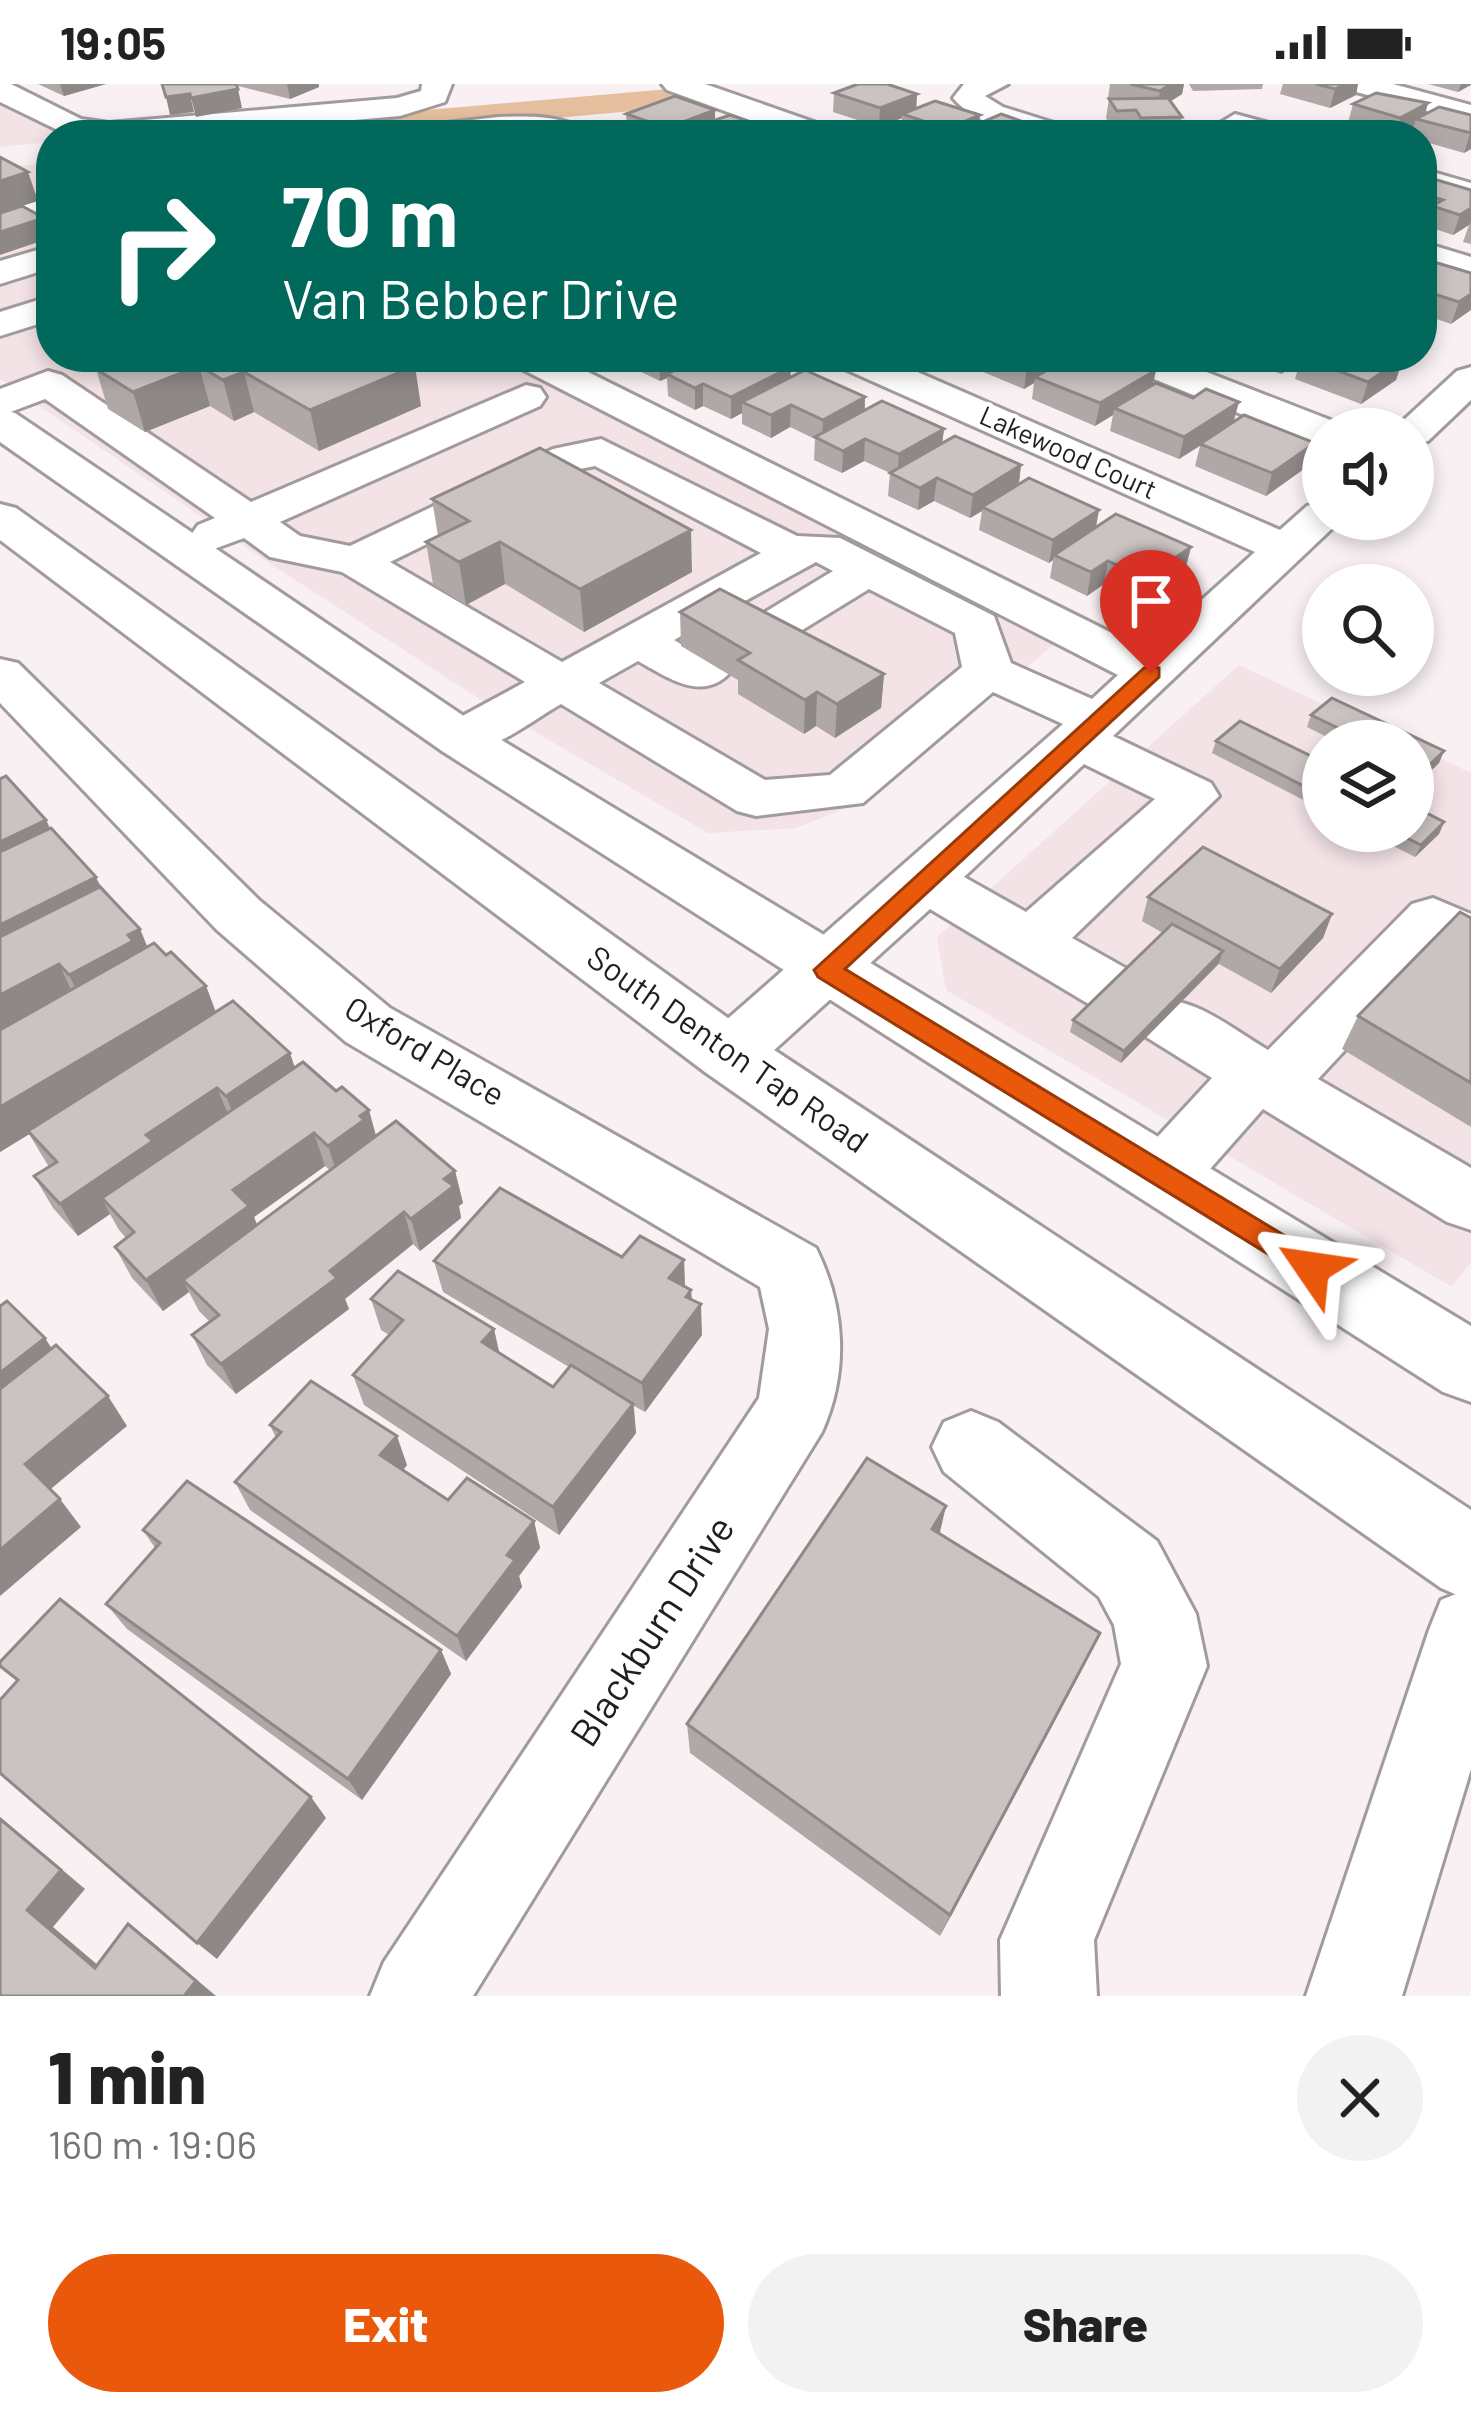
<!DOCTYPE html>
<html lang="en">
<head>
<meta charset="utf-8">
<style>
  :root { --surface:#fff; --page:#f2f2f2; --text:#222; --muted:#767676; --accent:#ea580c }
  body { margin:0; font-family:Barlow,sans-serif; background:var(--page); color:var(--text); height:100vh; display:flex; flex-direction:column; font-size:45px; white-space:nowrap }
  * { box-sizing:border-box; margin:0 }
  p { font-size:39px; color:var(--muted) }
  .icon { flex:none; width:66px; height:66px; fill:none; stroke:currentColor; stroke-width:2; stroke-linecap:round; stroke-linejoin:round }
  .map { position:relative; height:1912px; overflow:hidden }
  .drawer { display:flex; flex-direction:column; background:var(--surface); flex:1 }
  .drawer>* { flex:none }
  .banner { position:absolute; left:36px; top:36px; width:1401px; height:252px; border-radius:48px; box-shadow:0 6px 18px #0003; background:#00695c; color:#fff; overflow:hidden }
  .tools { position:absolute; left:1302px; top:324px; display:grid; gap:24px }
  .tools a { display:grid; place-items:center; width:132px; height:132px; border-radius:50%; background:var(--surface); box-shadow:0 6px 18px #0003; font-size:60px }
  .pin { position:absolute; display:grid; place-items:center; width:102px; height:102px; color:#fff; margin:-123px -51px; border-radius:50% 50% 50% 0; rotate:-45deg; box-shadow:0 0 12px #0007 }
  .pin .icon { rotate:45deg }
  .me { position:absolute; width:132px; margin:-66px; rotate:302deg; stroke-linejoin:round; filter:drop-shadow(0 0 9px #0008) }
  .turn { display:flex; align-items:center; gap:42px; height:252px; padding:0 48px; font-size:54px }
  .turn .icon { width:156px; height:156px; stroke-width:2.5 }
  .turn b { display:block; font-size:84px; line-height:102px }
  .round { display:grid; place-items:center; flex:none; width:126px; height:126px; border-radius:63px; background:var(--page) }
  .head { display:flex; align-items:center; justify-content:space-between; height:204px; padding:0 48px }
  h1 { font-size:72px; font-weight:800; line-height:90px }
  .cta { display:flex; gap:24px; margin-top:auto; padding:24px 48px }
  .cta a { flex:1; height:138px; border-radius:72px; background:var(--accent); color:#fff; font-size:48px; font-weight:800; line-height:138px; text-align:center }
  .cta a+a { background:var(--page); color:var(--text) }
  .status { display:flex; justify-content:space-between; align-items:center; height:84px; padding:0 60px; background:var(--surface); direction:ltr }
  .status svg { height:33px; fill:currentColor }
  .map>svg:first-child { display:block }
  .built { fill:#f3e2e6 }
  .green { fill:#e5bf9e }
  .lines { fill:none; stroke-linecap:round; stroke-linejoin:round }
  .minor-casing { stroke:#a29b9c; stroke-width:6 }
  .major-casing { stroke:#a29b9c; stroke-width:6 }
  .minor { fill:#fff; fill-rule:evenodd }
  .major { fill:#fff; fill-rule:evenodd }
  .wall { fill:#afa8a6; fill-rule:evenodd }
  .shaded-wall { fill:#8e8887 }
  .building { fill:#cbc3c1; stroke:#8e8887; stroke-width:3 }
  .route { fill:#ea580c; stroke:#983908; stroke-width:3 }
  .labels { text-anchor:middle; stroke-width:9; stroke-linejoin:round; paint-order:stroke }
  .far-street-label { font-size:27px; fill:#211e1f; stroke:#fff }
  .street-label { font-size:33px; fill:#211e1f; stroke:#fff }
  .near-street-label { font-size:39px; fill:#211e1f; stroke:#fff }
</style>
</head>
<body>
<div class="status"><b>19:05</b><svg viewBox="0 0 49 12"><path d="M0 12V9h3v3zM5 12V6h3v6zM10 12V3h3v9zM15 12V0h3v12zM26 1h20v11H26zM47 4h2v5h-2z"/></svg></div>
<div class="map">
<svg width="1471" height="1912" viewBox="0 0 1471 1912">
  <rect width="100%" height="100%" fill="#f8f0f2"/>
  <g class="built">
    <path d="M0 11 83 51H51V58L0 63Z"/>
    <path d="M51 79V273H505L1057 558 867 716 796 744 708 749 486 619 269 479 0 295V83Z"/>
    <path d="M1239 581 1402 657H1323V747H1413V662L1471 689V1178L1452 1203 946 906 937 853Z"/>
  </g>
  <path class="green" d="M669 5 710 20 367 51H138Z"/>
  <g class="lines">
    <g class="minor-casing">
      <g id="minor">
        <path d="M0 0H11L81 35 109 39 397 14 421 7 422 0H452L445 18 400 32 181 51H68L0 18Z"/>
        <path d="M662 0H705L831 44 835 51H791L667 6Z"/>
        <path d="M964 0H1008L985 12 1003 23 1070 44 1074 51C1033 51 982 48 953 14Z"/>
        <path d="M1344 0H1393L1471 21V39L1349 6Z"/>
        <path d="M1235 30 1287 44 1291 51C1268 51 1237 56 1220 39Z"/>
        <path d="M498 33C526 32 569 30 589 51H406L421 42Z"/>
        <path d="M1422 85 1471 99V120L1422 105Z"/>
        <path d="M51 108V129L0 145V124Z"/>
        <path d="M1422 158 1471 173V196L1422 181Z"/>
        <path d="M51 162V184L0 200V177Z"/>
        <path d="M51 212V236L0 252V228Z"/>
        <path d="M509 273H558L1146 566 1255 468 836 281 831 273H883L1280 446 1307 422 1323 418V435H1342L1113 652 1211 699 1219 712 1072 854 1136 890 1145 906 1136 922 1114 928 1092 922 930 825 751 987 729 994 707 987 697 970 707 953 1063 640 993 608 863 719 756 732 737 727 561 620C526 640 484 677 442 667L435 655 442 643 525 598 342 488 270 473 244 454 214 465 198 461 191 451 198 441 215 434 45 315 0 332V305L48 287 62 291 251 418 526 301 540 304 546 313 540 322 280 438 300 452 350 462 553 365 601 355 797 452 840 454 994 532 1011 579 1092 615 1118 591 514 281ZM595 382 761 469 562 578 390 478 580 385ZM816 478 833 487 734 547 727 557 734 567 751 572 768 567 869 505 955 549 962 583 830 691 765 696 599 599 638 577C672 596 708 622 737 580L730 569 712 565 696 569 674 556ZM1084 680 1155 715 1026 828 964 793Z"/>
        <path d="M1114 273H1168L1338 339 1342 345H1323V360L1308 357 1119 281Z"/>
        <path d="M1471 283V316L1428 357 1413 360V345H1394L1457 287Z"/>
        <path d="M0 575 18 579 259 816 390 924 816 1164C845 1222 849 1288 822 1348L473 1912H370L384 1878 759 1314 769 1245 760 1203 346 958 217 846 0 619Z"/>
        <path d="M1433 814 1471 830V877L1439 865 1318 995 1471 1084V1146L1447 1138 1263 1025 1187 1111 1163 1120 1139 1111 1129 1092 1139 1073 1212 994 1143 951 1134 935 1143 919C1187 905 1230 944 1268 966L1412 820Z"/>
        <path d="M971 1327 998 1338 1157 1457 1196 1530 1207 1582 1094 1856 1097 1912H1001L1000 1856 1121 1580 1114 1541 1099 1513 944 1388 932 1363 944 1338Z"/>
        <path d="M1471 1504V1685L1402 1912H1306L1429 1546 1441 1516Z"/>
      </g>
    </g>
    <g class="major-casing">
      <g id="major">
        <path d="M0 325 15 329 480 643 1471 1242V1318L1443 1308 442 667 0 358Z"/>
        <path d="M0 420 16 424 753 952 1471 1426V1517L1441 1504 705 988 0 456Z"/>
      </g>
    </g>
    <use href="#minor" class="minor"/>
    <use href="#major" class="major"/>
  </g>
  <g class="wall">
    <path d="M38 0H106L64 12Z"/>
    <path d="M238 0H319V3L290 15 238 2Z"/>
    <path d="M1110 0H1184L1182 10 1171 17 1182 33 1178 51H1137L1133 45 1114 46 1106 34 1109 15H1112L1108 14Z"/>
    <path d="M1189 0H1263L1262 5 1193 7Z"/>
    <path d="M1283 0H1358L1356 11 1330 24 1280 10Z"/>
    <path d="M1428 0H1471L1458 8Z"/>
    <path d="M834 9 917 10 916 24 980 31 979 40 1024 38 1023 48 1031 51H906L901 49 902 34 879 43 833 28Z"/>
    <path d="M1428 19 1425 30 1471 31V65L1464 69 1422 57V51H1411L1414 42 1398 51H1389L1348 39 1353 20Z"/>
    <path d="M626 30 715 36 774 51H707V49L700 51H634L627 49Z"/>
    <path d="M1422 105 1471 106V160L1463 158 1469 141 1453 151 1426 142 1429 133 1422 131Z"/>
    <path d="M1422 185 1471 189 1451 240 1422 230Z"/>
    <path d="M398 273 421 322 319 367 254 328 234 337 210 322 145 348 108 325 96 285Z"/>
    <path d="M618 273H768L790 294 865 313V327L944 345 942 359 1021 381 1019 401 1096 444 1191 463 1185 486 1141 517 1104 500 1087 512 1050 494 1053 476 1049 479 979 446 982 427 970 434 934 417 918 426 888 412 890 389 864 377 842 389 814 376 815 355 790 343 771 354 742 340V329L731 335 703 322 695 326 668 312 667 294 660 297 618 277Z"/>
    <path d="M965 273H1068V275L1109 283 1156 286 1153 301 1234 338 1308 382 1266 412 1195 382 1200 362 1179 375 1110 347 1113 331 1095 342 1032 315 1034 299 1024 305 964 280Z"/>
    <path d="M1235 273H1401L1403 274 1396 296 1361 320 1295 295 1300 278 1281 290Z"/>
    <path d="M432 415 692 488 584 548 505 500 466 521 433 500 426 458 438 452Z"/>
    <path d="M680 528 884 590 881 624 835 654 816 642 804 650 738 610V596L681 562Z"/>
    <path d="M1332 614 1444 667 1439 679 1419 698 1413 695V657H1335L1307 643 1311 631Z"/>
    <path d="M1216 657 1323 678V726L1212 669Z"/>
    <path d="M0 695 46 736 50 744 140 845 147 863 206 902 216 928 295 983 376 1052 455 1087 463 1119 459 1122 461 1134 420 1167 413 1160 345 1215 349 1225 236 1310 207 1281 192 1251 210 1238 199 1227 189 1208 163 1227 132 1194 115 1163 126 1154 119 1146 110 1130 78 1152 53 1124 34 1092 49 1083 29 1050 0 1068ZM325 1082 330 1086 257 1141 254 1133Z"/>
    <path d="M1444 738 1439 750 1415 773 1364 747H1413Z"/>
    <path d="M1148 813 1332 830 1323 854 1271 909 1219 880 1121 979 1070 948 1073 936 1163 849 1142 837Z"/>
    <path d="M1471 834V1043L1342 965 1358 932Z"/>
    <path d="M622 1173 684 1176 685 1202 691 1206 692 1215 702 1251 645 1328 634 1322 636 1349 559 1451 364 1321 353 1291 389 1251 381 1246 371 1215 499 1269 553 1303 569 1283 443 1208 434 1177Z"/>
    <path d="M270 1341 407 1381 403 1386 448 1416 534 1437 540 1464 519 1492 522 1503 466 1577 250 1426 235 1398 276 1354Z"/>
    <path d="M143 1446 441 1566 451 1590 362 1716 127 1545 106 1520 155 1464Z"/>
    <path d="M939 1449 1100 1549 940 1852 690 1669 687 1640Z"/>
  </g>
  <g class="shaded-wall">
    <path d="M60 0H106L64 12Z"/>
    <path d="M287 0H319V3L290 15Z"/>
    <path d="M1171 0H1184L1182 10 1157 26 1160 7Z"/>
    <path d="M1345 0H1358L1356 11 1330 24 1335 5Z"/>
    <path d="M1461 0H1471V1L1458 8Z"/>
    <path d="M238 5 242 24 196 33 191 14Z"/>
    <path d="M190 10 194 28 170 31 166 13Z"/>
    <path d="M917 10 916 28 902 30V34L879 43 880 24Z"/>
    <path d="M1428 19 1423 37 1416 35 1414 42 1395 51 1400 34Z"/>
    <path d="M715 26V43L706 39 707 49 700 51H667V44Z"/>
    <path d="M980 31 978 50 946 51 947 45Z"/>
    <path d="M1024 38 1022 51 1009 44Z"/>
    <path d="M1471 49V65L1464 69 1470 50Z"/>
    <path d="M28 88 38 117 0 129V97Z"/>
    <path d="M1471 124V138L1469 141 1453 151 1460 131Z"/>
    <path d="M44 134 50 154 0 171V148Z"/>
    <path d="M1471 210V226L1451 240 1459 218Z"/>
    <path d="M664 273H710L667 290V294L660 297 659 275Z"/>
    <path d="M1046 273H1068L1067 281 1035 293 1034 299 1024 305 1027 283Z"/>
    <path d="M1286 273H1308L1301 274 1300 278 1281 290Z"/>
    <path d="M1403 274 1396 296 1361 320 1368 298Z"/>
    <path d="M199 282 210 322 145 348 133 308Z"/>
    <path d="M415 282 421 322 319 367 310 326Z"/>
    <path d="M791 283 790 305 742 318V329L731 335V313Z"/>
    <path d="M1156 286 1151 308 1114 324 1113 331 1095 342 1100 319Z"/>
    <path d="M244 288 254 328 234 337 223 296Z"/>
    <path d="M703 300V322L695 326V304Z"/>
    <path d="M865 313 864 335 822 358 823 336Z"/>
    <path d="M1239 318 1233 340 1179 375 1184 353Z"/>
    <path d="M791 321 790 343 771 354V331Z"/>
    <path d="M944 345 941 367 897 393 899 370Z"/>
    <path d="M865 355 864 377 842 389 843 367Z"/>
    <path d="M1315 359 1308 382 1266 412 1272 389Z"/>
    <path d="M1021 381 1018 404 982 423V427L970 434 973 411Z"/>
    <path d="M937 394 934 417 918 426 920 404Z"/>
    <path d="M1099 426 1095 449 1054 471 1053 476 1049 479 1053 456Z"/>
    <path d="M691 446 692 488 584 548 580 505Z"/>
    <path d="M500 458 505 500 466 521 459 478Z"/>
    <path d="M1191 463 1185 486 1141 517 1146 494Z"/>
    <path d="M1108 477 1104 500 1087 512 1091 488Z"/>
    <path d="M884 590 881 624 835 654 837 620Z"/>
    <path d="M817 608 816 642 804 650 805 616Z"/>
    <path d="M1444 667 1439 679 1419 698 1424 686Z"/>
    <path d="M46 736 61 770 0 768V758Z"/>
    <path d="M1444 738 1439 750 1415 773 1421 761Z"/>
    <path d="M96 793 111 827 0 884V841Z"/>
    <path d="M1332 830 1323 854 1271 909 1280 885Z"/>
    <path d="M140 845 154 879 85 924 69 891Z"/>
    <path d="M1223 867 1219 879 1121 979 1124 967Z"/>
    <path d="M59 880 75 914 0 973V911Z"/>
    <path d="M206 902 218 935 0 1068V1023Z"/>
    <path d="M290 969 301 1002 239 1045 226 1012Z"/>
    <path d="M217 1004 231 1037 102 1114 110 1130 78 1152 60 1120 146 1051Z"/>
    <path d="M369 1026 378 1059 339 1095 328 1062Z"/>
    <path d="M314 1049 325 1082 254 1133 262 1154 183 1196 189 1208 163 1227 146 1196 233 1106Z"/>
    <path d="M455 1087 463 1119 459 1122 461 1134 420 1167 411 1135 444 1095Z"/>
    <path d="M404 1128 413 1160 345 1215 349 1225 236 1310 221 1280 330 1187Z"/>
    <path d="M684 1176 685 1207 669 1194Z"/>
    <path d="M691 1206 692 1232 701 1220 702 1251 645 1328 642 1299Z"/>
    <path d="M494 1245 501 1276 482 1258Z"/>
    <path d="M45 1254 65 1285 0 1336V1289Z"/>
    <path d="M108 1312 127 1342 47 1408 25 1380Z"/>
    <path d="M633 1320 636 1349 559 1451 553 1423Z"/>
    <path d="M397 1352 407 1381 391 1400 380 1371Z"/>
    <path d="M60 1415 81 1443 0 1512V1466Z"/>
    <path d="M946 1422 938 1457 932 1445Z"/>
    <path d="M534 1437 540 1464 519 1492 522 1503 466 1577 457 1552 507 1471Z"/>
    <path d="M1100 1549 1085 1580 940 1852 950 1831Z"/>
    <path d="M441 1566 451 1590 362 1716 348 1695Z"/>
    <path d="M311 1713 326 1734 217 1875 197 1859Z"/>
    <path d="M0 1733 85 1805 53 1843 119 1899 95 1884 27 1826Z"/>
    <path d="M128 1840 151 1857 216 1912H184Z"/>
  </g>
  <g class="building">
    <path d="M162 0H236L238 5 191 14 190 10 166 13Z"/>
    <path d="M858 0H887L917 10 880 24 834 9Z"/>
    <path d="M1130 0H1171L1160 7Z"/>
    <path d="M1316 0H1345L1335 5Z"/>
    <path d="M1376 9 1428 19 1400 34 1353 20Z"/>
    <path d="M675 12 715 26 667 44 626 30Z"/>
    <path d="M1168 14 1182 33 1141 34 1136 26 1117 27 1109 15Z"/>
    <path d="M935 17 980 31 947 45 902 30Z"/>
    <path d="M1439 23 1471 31V49L1416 35Z"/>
    <path d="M1001 30 1024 38 1009 44 1031 51 955 50Z"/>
    <path d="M730 31 774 46 761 51H714L708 49 719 44 706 39Z"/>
    <path d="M485 39 494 51H425L423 48Z"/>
    <path d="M546 40 574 51H516Z"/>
    <path d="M1215 40 1251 51H1193Z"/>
    <path d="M0 73 28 88 0 97Z"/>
    <path d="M1437 96 1471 106V124L1460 131 1432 122 1443 116 1422 110V105Z"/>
    <path d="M22 122 44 134 0 148V129Z"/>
    <path d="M1434 178 1471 189V210L1459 218 1422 206V185Z"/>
    <path d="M128 273H398L415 282 310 326 244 288 223 296 199 282 133 308 96 285Z"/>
    <path d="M703 273H768L791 283 731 313 703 300 695 304 667 290Z"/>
    <path d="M1002 273H1046L1027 283Z"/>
    <path d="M1071 273H1084L1109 283 1124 274 1156 286 1100 319 1035 293Z"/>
    <path d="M1302 273H1401L1403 274 1368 298Z"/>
    <path d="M805 286 865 313 823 336 791 321 771 331 742 318Z"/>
    <path d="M1156 299 1193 314 1206 305 1239 318 1184 353 1114 324Z"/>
    <path d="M882 317 944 345 899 370 865 355 843 367 815 353Z"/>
    <path d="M1244 331 1315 359 1272 389 1200 360Z"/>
    <path d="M955 352 1021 381 973 411 937 394 920 404 890 389Z"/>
    <path d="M540 364 691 446 580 505 500 458 459 478 426 458 469 437 432 415Z"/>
    <path d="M1029 394 1099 426 1053 456 982 423Z"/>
    <path d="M1116 430 1191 463 1146 494 1108 477 1091 488 1054 471Z"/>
    <path d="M720 505 884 590 837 620 817 608 805 616 738 576 750 569 680 528Z"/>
    <path d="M1332 614 1444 667 1424 686 1413 680V657H1365L1311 631Z"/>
    <path d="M1240 637 1323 678V712L1216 657Z"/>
    <path d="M6 692 46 736 0 758V695Z"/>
    <path d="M1413 722 1444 738 1421 761 1393 747H1413Z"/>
    <path d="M51 744 96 793 0 841V768Z"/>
    <path d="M1203 763 1332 830 1280 885 1148 813Z"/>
    <path d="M100 803 140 845 128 851 133 857 69 891 59 880 0 911V853Z"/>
    <path d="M1460 828 1471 834V999L1358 932Z"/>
    <path d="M1172 840 1223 867 1124 967 1073 936Z"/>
    <path d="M154 859 166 871 171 868 206 902 0 1023V946Z"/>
    <path d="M233 917 290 969 226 1012 217 1004 146 1051 153 1057 60 1120 34 1092 57 1078 28 1047Z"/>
    <path d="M303 978 336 1007 342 1003 369 1026 360 1032 364 1036 328 1062 314 1049 233 1106 249 1122 146 1196 115 1163 134 1148 102 1114Z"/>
    <path d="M396 1037 455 1087 444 1095 454 1102 411 1135 404 1128 330 1187 337 1194 221 1280 192 1251 219 1231 183 1196Z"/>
    <path d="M500 1104 622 1173 640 1152 684 1176 669 1194 691 1206 686 1213 701 1220 642 1299 434 1177Z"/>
    <path d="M398 1187 494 1245 482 1258 553 1303 571 1281 633 1320 553 1423 353 1291 403 1236 371 1215Z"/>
    <path d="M7 1217 45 1254 0 1289V1222Z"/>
    <path d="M56 1261 108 1312 25 1380 60 1415 0 1466V1305Z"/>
    <path d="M311 1297 397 1352 380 1371 448 1416 467 1394 534 1437 507 1471 515 1476 457 1552 235 1398 281 1348 270 1341Z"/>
    <path d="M867 1374 946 1422 932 1445 1100 1549 950 1831 687 1640Z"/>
    <path d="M187 1397 441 1566 348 1695 106 1520 160 1459 143 1446Z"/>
    <path d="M60 1515 311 1713 197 1859 0 1689V1616L18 1596 0 1582V1578Z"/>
    <path d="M0 1735 61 1786 27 1826 95 1884 128 1840 196 1897 184 1912H0Z"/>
  </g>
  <path class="route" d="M1151 582 1159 584V593L845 885 1323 1175 1327 1184 1323 1193 1312 1197 818 893 814 886 1144 584Z"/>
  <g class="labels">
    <g class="far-street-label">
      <text transform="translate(1068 369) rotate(24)" y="9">Lakewood Court</text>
    </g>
    <g class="street-label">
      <text transform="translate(728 965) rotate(35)" y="12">South Denton Tap Road</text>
      <text transform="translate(425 967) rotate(31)" y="12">Oxford Place</text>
    </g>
    <g class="near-street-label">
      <text transform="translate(652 1547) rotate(-57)" y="14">Blackburn Drive</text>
    </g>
  </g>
</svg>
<div class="tools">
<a><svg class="icon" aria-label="sound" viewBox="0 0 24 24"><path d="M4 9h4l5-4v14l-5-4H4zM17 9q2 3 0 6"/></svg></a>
<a><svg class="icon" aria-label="search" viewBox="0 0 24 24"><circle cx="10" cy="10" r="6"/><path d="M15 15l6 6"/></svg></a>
<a><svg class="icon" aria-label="layers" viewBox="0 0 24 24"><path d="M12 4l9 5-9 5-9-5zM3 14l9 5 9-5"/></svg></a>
</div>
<div class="pin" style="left:1151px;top:589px;background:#d93025"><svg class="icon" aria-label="arrive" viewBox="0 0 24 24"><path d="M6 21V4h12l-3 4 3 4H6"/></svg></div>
<svg class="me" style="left:1312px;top:1184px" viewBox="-20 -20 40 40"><path d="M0-17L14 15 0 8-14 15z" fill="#ea580c" stroke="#fff" stroke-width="4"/></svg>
<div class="banner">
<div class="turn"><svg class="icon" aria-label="right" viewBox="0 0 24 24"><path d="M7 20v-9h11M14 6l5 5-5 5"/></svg><div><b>70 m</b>Van Bebber Drive</div></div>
</div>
</div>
<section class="drawer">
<div class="head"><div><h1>1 min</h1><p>160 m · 19:06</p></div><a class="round"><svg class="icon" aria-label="close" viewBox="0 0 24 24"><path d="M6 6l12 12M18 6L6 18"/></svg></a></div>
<div class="cta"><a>Exit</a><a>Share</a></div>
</section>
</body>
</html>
